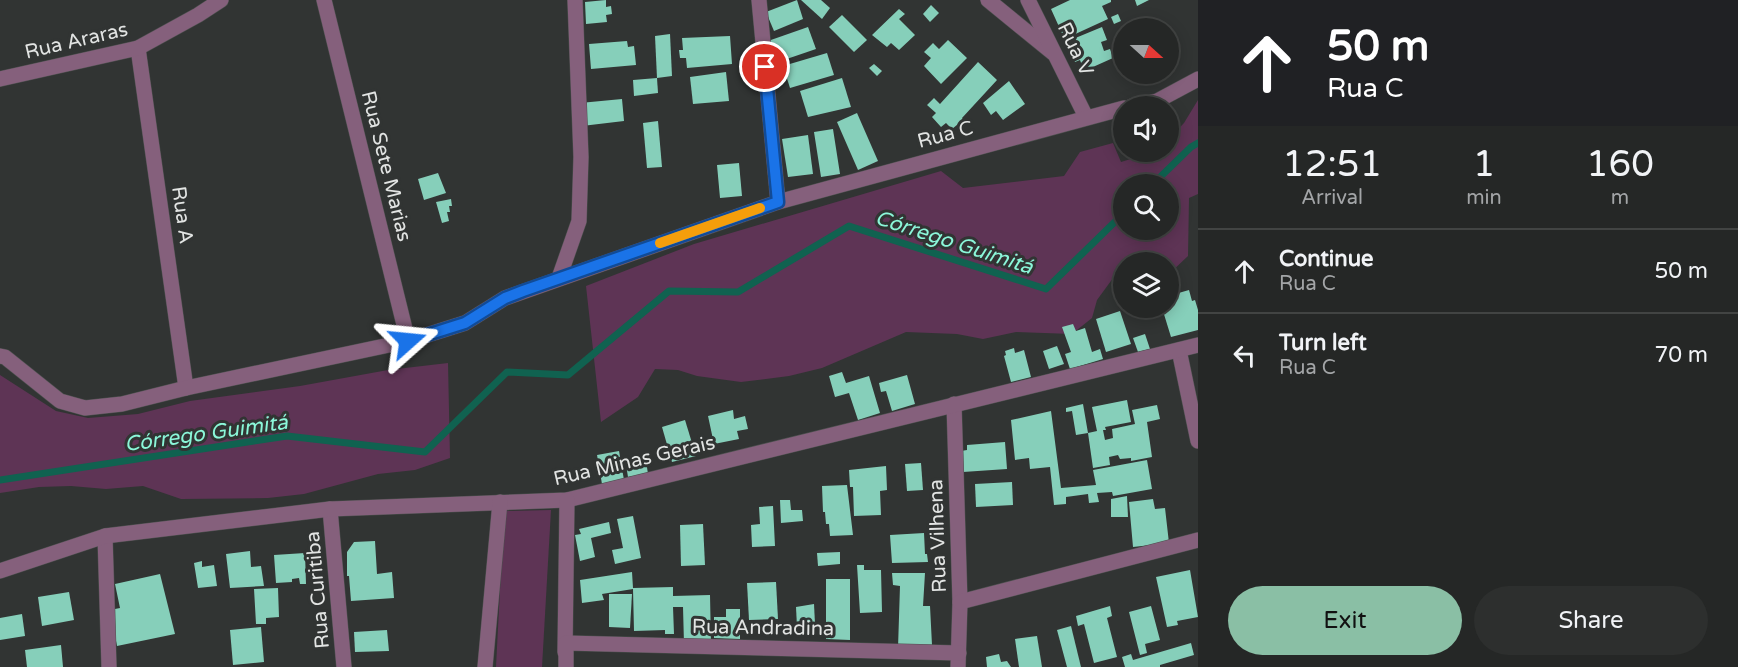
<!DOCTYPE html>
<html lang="en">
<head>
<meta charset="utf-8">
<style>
  :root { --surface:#252726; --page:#2d2f2e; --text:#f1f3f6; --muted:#a3a5a7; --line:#424443; --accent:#8abfa5 }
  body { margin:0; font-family:"Varela Round",sans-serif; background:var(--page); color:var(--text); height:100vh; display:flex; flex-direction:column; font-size:22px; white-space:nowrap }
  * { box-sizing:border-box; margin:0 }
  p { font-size:20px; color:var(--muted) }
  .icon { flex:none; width:33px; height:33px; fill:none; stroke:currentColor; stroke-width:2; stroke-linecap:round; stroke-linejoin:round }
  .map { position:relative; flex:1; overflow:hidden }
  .panel { display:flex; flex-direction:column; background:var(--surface); width:540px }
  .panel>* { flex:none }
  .hud { background:#202124; color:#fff; overflow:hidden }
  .needle { width:39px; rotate:111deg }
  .fabs { position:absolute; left:1113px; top:18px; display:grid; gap:12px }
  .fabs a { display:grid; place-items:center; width:66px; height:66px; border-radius:50%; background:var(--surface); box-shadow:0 3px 15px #0003,0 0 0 2px var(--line); font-size:30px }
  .pin { position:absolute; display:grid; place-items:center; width:51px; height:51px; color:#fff; margin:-26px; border:3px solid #fff; border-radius:50%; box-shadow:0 2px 6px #0007 }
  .me { position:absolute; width:66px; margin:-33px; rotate:72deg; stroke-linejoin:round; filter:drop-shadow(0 0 4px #0008) }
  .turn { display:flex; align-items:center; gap:21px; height:126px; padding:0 30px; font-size:27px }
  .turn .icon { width:78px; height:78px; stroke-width:2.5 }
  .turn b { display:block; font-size:42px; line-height:51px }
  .eta { display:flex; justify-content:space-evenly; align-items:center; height:102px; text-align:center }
  .eta b { font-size:36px; font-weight:600; line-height:42px }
  .cta { display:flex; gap:12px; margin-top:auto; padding:12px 30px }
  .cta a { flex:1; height:69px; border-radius:36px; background:var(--accent); color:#111; font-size:24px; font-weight:600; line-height:69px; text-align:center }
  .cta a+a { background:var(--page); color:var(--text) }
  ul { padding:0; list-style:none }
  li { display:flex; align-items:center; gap:18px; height:84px; padding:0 30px; border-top:2px solid var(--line) }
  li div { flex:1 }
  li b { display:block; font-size:22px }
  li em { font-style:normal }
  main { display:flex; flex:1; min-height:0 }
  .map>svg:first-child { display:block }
  .green { fill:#5e3455; fill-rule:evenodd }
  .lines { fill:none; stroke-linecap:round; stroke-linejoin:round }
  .stream { stroke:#106250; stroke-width:7 }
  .building { fill:#86cfba }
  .minor-casing { stroke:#4d504f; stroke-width:16 }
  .minor { stroke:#85607c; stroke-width:15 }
  .route-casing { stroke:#114b97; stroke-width:15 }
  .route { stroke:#1a73e8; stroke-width:10 }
  .slow { stroke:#f59e0b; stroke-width:10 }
  .labels { text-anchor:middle; stroke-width:6; stroke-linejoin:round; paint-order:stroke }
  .street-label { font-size:20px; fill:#e2e4e3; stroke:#313433 }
  .water-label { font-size:21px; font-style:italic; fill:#8bf7d9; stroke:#313433 }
</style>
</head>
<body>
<main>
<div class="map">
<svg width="1198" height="667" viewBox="0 0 1198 667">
  <rect width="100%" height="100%" fill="#313433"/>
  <g class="green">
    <path d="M1198 100V194L1189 198 1188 256 1169 274 1168 262H1124L1123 277 1116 274 1097 300 1092 318 1072 334 1016 332 983 339 957 334 906 332 822 368 789 376 741 382 697 376 678 370 655 369 638 397 601 422 586 286 694 244 941 171 963 188 1064 176 1080 152 1113 143 1121 162 1153 152H1168L1169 139 1184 123ZM1124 184H1168V230H1124Z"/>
    <path d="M448 363 450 458 415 470 378 474 304 494 268 498 181 499 143 486 106 489 71 486 39 487 0 493V375L56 411 88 418 138 414 190 401 300 386 388 370Z"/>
    <path d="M551 510 542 667H496L504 511Z"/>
  </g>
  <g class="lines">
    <g class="stream">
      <path d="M1153 184 1191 147 1198 143"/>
      <path d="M0 480 287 436 425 452 507 372 568 375 669 291 738 292 849 226 1046 289 1124 213"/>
    </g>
  </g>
  <g class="building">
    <path d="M606 0V7L611 6 612 14 606 15 607 22 586 24 585 2Z"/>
    <path d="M797 0 803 19 774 31 766 12Z"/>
    <path d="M801 0H821L830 8 822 19Z"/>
    <path d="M1070 0H1111V2L1102 6 1108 19 1071 36 1073 39 1102 27 1107 40 1101 42 1104 51 1110 49 1113 58 1084 71 1080 60 1075 62 1051 9Z"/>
    <path d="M1135 0H1149L1137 6Z"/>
    <path d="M931 5 939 13 930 22 923 14Z"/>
    <path d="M899 9 905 14 899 19 915 35 899 50 891 43 887 47 872 35Z"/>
    <path d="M1118 14 1121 21 1114 24 1111 17Z"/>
    <path d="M842 15 867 40 854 52 829 27Z"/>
    <path d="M808 27 816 49 775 63 768 41Z"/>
    <path d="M670 34 672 76 657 78 655 36Z"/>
    <path d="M730 36 732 64 687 68 686 58H680L679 50H683L682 38Z"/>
    <path d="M948 40 967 58 941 84 924 66 931 58 924 52 933 43 939 49Z"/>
    <path d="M627 41 628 47 634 46 636 65 591 69 589 44Z"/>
    <path d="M827 53 834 75 790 88 783 66Z"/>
    <path d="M978 62 997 80 962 118 963 120 952 129 946 123 941 127 932 117 936 113 927 105 934 98 940 104Z"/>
    <path d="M874 64 882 71 877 76 869 68Z"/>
    <path d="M726 72 729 101 693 104 690 77Z"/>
    <path d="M657 78 658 93 634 96 633 80Z"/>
    <path d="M842 78 851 107 808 117 800 91Z"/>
    <path d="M1009 81 1025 104 1003 120 996 111 991 115 983 103Z"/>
    <path d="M622 99 624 121 582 126 580 103Z"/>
    <path d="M857 113 878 161 858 170 837 122Z"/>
    <path d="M658 121 662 167 647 168 643 123Z"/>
    <path d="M833 129 840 174 821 177 814 132Z"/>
    <path d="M808 135 813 174 788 177 782 139Z"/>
    <path d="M739 163 742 196 720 198 717 165Z"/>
    <path d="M438 173 446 193 424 200 418 179Z"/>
    <path d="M451 199 452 206H449L450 212H447L449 221 442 223 436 202Z"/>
    <path d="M1189 290 1192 301 1195 300 1198 310V330L1171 337 1163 311 1171 308 1168 296Z"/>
    <path d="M1120 311 1131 344 1106 352 1096 319Z"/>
    <path d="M1073 324 1076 331 1085 328 1092 352 1100 349 1103 359 1070 369 1065 354 1071 352 1062 327Z"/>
    <path d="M1145 334 1150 349 1138 352 1133 338Z"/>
    <path d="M1057 346 1064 364 1049 369 1043 351Z"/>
    <path d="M1014 348 1015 353 1024 350 1031 377 1011 382 1004 356 1006 355 1005 351Z"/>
    <path d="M842 372 846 383 869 376 880 413 858 420 849 393 835 397 829 376Z"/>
    <path d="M907 375 915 404 892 411 886 391 881 392 879 383Z"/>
    <path d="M1127 400 1131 422 1105 427 1106 430H1103L1105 440 1113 438 1112 429 1135 424 1132 410 1157 405 1160 419 1147 422 1152 457 1131 461V458L1120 459 1118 455 1109 457 1110 465 1093 468 1088 433 1097 431 1092 407Z"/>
    <path d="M1083 404 1088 433 1076 435 1072 411 1066 412V408Z"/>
    <path d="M733 410 734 419 745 416 748 429 737 431 739 439 714 444 708 416Z"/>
    <path d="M1051 411 1061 488 1096 485 1093 470 1147 460 1152 489 1113 496 1112 492 1097 493 1099 502 1089 503 1088 494 1066 497V504L1054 505 1050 467 1030 469 1029 458 1015 460 1011 420Z"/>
    <path d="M685 420 696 456 672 462 662 427Z"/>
    <path d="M1005 442 1007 469 963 472 961 451 967 450V445Z"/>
    <path d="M619 451 624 480 602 484 597 455Z"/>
    <path d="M645 454 648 474 628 477 625 458Z"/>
    <path d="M921 463 923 490 907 491 905 464Z"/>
    <path d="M886 466 887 490 880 491 881 515 854 516 853 487H850L849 470Z"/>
    <path d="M1012 482 1013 505 976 507 975 484Z"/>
    <path d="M847 485 853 535 830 536 829 524H826L825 512H823L822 486Z"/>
    <path d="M1127 496 1128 517H1111V499Z"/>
    <path d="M1153 499 1155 509 1165 508 1169 543 1133 547 1129 502Z"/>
    <path d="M780 500H790L791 510H802L803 521 781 523Z"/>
    <path d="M773 506 775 546 752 547 751 525 760 524 759 507Z"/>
    <path d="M633 516 641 558 615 564 612 550 623 548 617 519Z"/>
    <path d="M609 522 611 533 591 538 595 557 580 561 575 535 581 534 579 529Z"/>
    <path d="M703 524 705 565 681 566 680 525Z"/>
    <path d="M924 533 925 554H927L928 562 892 563 890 535Z"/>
    <path d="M375 541 377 574 392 572 394 598 351 601 349 576H347V552L354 542Z"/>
    <path d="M250 551 251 567 261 566 264 586 230 588 226 554Z"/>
    <path d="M840 552V564L818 566 817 553Z"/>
    <path d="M305 553 306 584H300L299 578 292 579V582L276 583 274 555Z"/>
    <path d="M202 561V567L214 565 217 586 198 588 194 563Z"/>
    <path d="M857 565H864V570H881L882 612 860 613Z"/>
    <path d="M1190 570 1198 617 1177 621 1178 625 1167 627 1156 577Z"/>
    <path d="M632 572 633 588 673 587V596L710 595 711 644H684L683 607H673L674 634H665V630L634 631 633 589 602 594 604 600 582 603 580 580Z"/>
    <path d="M892 573H925L923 606H930L932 645 898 648 900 586 893 585Z"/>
    <path d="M160 574 175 634 117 646 110 610 120 608 115 584Z"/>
    <path d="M826 579H850V640L826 639Z"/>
    <path d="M776 582 778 619 749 620 747 583Z"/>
    <path d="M278 588 279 617 266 618V624H256L254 589Z"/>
    <path d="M69 592 74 620 42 626 38 597Z"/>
    <path d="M609 594H632L630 628 609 627Z"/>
    <path d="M814 604 815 624 797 627 796 607Z"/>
    <path d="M1110 606 1112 616 1107 618 1117 657 1094 663 1084 624 1078 626 1076 616Z"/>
    <path d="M1151 606 1160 640 1145 644 1147 653 1140 655 1129 612Z"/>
    <path d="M726 609H740V639L714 638V617H726Z"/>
    <path d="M22 614 25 636 0 640V618Z"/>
    <path d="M1071 626 1081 667H1067L1057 630Z"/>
    <path d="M261 627 264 662 233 665 230 630Z"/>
    <path d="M387 630 389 651 355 652 354 632Z"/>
    <path d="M1037 636 1042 667H1019L1015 639Z"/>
    <path d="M1191 643 1194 655 1160 665V667H1125L1122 657 1131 654 1133 660Z"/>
    <path d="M61 645 63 667H27L25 650Z"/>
    <path d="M999 654 1001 662 1007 661 1011 667H987L986 657Z"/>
  </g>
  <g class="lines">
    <g class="minor-casing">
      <g id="minor">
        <path d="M324 0 408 341"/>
        <path d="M759 0 778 202"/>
        <path d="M988 0 1053 53"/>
        <path d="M1028 0 1086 117"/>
        <path d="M138 48 186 388"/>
        <path d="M0 79 138 48 198 15 221 0"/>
        <path d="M1132 106 1157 101 1198 79"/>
        <path d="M559 278 579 221 581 157 575 0"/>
        <path d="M1179 350 1198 441"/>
        <path d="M0 356 5 357 60 401 85 408 122 404 186 388 408 341 465 323 505 298 778 202 1124 108"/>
        <path d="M954 404 960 602 958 667"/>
        <path d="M330 509 344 667"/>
        <path d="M105 536 109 667"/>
        <path d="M0 571 105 536 330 509 567 500 1198 345"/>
        <path d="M960 602 1198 540"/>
        <path d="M565 652 567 500"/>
        <path d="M485 667 500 502"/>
        <path d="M566 667V643L959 653"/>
      </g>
    </g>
    <use href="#minor" class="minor"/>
  </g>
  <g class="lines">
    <g class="route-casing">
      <path id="route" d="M408 341 465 323 505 298 523 291 778 202 765 67"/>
    </g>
    <use href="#route" class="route"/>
    <path class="slow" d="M660 243 760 208"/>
  </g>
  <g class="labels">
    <g class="street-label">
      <text transform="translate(76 40) rotate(-13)" y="7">Rua Araras</text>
      <text transform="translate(1076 49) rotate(64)" y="7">Rua V</text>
      <text transform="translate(945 134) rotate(-15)" y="7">Rua C</text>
      <text transform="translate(387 166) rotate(76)" y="7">Rua Sete Marias</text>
      <text transform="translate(183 215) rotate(82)" y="7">Rua A</text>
      <text transform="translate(634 460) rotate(-13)" y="7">Rua Minas Gerais</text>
      <text transform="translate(937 536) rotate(-92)" y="7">Rua Vilhena</text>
      <text transform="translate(317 590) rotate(-95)" y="7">Rua Curitiba</text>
      <text transform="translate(763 627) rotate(1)" y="7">Rua Andradina</text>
    </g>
    <g class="water-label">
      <text transform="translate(954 242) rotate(18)" y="7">Córrego Guimitá</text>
      <text transform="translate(206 433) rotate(-8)" y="7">Córrego Guimitá</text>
    </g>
  </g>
</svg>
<div class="fabs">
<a><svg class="needle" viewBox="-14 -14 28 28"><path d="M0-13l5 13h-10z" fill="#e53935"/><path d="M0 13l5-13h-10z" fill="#a3a5a7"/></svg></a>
<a><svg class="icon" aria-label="sound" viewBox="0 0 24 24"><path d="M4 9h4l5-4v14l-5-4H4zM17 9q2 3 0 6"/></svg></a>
<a><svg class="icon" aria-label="search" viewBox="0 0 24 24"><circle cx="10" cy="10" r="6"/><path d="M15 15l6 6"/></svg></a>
<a><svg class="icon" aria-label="layers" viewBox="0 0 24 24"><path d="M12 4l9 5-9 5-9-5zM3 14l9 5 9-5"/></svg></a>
</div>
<div class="pin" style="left:765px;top:67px;background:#d93025"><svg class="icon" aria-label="arrive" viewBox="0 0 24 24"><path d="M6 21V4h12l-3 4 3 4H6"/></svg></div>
<svg class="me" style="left:408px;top:341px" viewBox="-20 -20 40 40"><path d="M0-17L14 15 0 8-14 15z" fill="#1a73e8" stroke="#fff" stroke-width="4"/></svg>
</div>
<section class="panel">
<div class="hud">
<div class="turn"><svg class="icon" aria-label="ahead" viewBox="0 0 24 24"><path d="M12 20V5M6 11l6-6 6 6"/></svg><div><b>50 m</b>Rua C</div></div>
</div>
<div class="eta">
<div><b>12:51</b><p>Arrival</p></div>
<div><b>1</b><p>min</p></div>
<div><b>160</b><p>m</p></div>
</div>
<ul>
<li><svg class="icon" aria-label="ahead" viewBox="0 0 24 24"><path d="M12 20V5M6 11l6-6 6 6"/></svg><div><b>Continue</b><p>Rua C</p></div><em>50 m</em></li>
<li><svg class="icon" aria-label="left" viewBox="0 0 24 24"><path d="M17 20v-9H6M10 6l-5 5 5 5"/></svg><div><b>Turn left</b><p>Rua C</p></div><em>70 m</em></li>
</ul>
<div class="cta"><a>Exit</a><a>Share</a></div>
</section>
</main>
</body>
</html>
